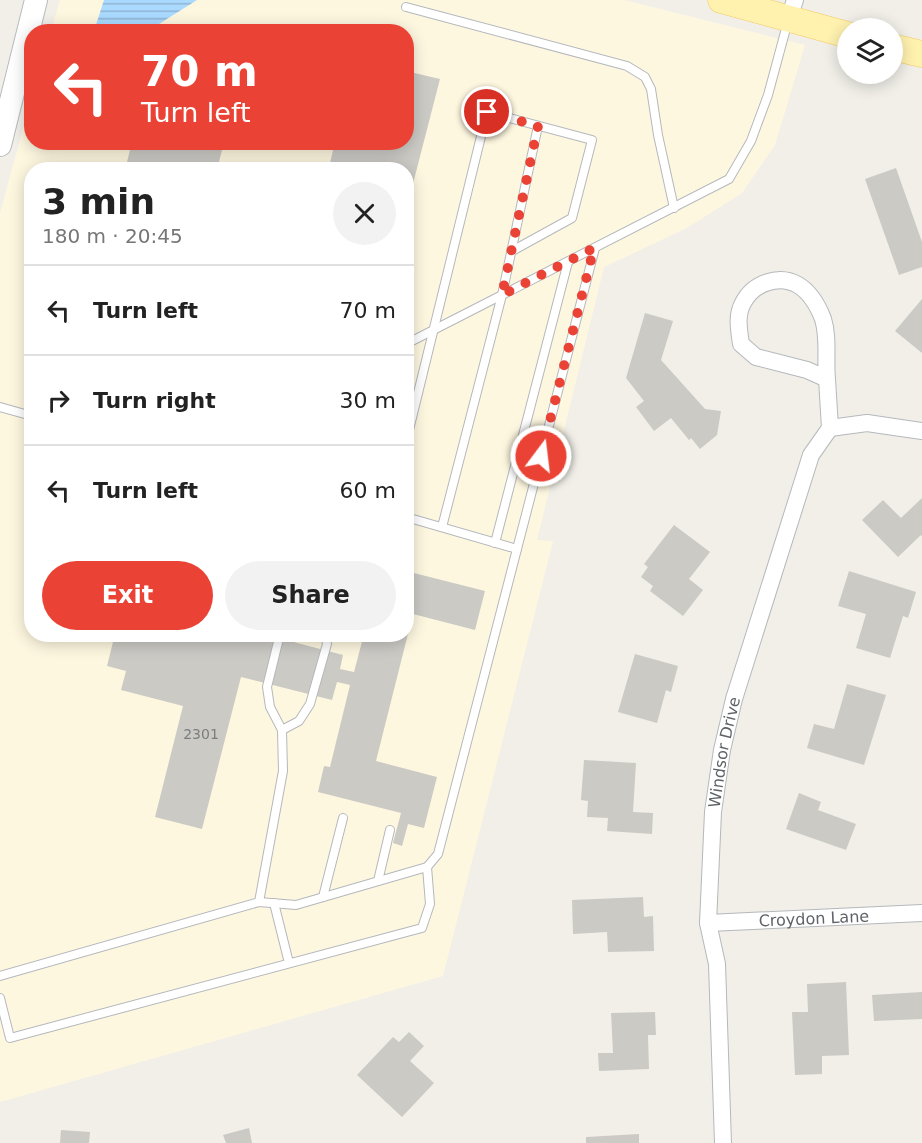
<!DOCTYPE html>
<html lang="en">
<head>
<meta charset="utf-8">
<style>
  :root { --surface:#fff; --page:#f2f2f2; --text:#222; --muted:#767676; --line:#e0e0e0; --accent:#ea4335 }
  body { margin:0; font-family:"DejaVu Sans",sans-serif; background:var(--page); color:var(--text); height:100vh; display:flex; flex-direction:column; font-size:22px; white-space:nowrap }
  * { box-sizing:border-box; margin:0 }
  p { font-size:20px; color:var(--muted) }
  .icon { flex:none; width:33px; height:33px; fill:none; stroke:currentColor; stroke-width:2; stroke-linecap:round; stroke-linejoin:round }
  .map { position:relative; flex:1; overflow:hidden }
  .panel { position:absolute; left:24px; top:162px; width:390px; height:480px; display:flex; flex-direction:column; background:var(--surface); border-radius:24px; box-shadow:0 3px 15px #0003 }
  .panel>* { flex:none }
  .hud { position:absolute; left:24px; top:24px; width:390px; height:126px; border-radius:24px; box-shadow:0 3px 15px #0003; background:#ea4335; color:#fff; overflow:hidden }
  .buttons { position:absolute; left:837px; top:18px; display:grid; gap:12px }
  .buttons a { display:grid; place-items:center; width:66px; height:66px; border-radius:50%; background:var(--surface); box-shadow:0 3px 15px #0003; font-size:30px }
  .pin { position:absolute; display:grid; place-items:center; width:51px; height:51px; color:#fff; margin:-26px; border:3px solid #fff; border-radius:50%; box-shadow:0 2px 6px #0007 }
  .me { position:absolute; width:66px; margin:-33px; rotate:15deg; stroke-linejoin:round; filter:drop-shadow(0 0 4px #0008) }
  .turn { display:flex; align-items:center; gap:21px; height:126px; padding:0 18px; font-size:27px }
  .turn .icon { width:78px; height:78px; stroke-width:2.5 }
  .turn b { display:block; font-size:42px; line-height:51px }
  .round { display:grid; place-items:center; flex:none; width:63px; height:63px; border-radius:32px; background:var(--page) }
  .summary { display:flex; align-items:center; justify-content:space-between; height:102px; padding:0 18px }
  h1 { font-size:36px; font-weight:800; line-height:45px }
  .button { display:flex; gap:12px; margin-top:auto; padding:12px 18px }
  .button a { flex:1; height:69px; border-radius:36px; background:var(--accent); color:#fff; font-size:24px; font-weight:800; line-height:69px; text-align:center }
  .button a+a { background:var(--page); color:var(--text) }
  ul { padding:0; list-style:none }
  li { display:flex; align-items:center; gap:18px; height:90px; padding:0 18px; border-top:2px solid var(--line) }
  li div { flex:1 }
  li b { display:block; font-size:22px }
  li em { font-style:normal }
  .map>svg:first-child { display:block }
  .commercial { fill:#fef7e0; fill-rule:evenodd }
  .water { fill:url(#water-rules) }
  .building { fill:#cccac5 }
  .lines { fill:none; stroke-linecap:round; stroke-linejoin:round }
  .lane-casing { stroke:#b5b8bc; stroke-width:10 }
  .street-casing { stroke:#b5b8bc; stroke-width:18 }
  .secondary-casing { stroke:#b6babf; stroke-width:24 }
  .primary-casing { stroke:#f2c960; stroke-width:27 }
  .lane { stroke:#fff; stroke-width:8 }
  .street { stroke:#fff; stroke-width:16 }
  .secondary { stroke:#fff; stroke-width:22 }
  .primary { stroke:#fff2af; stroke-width:26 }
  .route { stroke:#ea4335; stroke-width:10; stroke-dasharray:0 18 }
  .labels { text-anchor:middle; stroke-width:6; stroke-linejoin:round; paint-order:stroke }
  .number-label { font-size:14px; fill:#7a7d7f }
  .street-label { font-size:16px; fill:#5f6368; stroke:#fff }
</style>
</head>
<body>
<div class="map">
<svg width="922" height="1143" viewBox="0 0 922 1143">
  <defs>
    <pattern id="water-rules" width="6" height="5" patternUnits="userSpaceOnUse" patternTransform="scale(1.5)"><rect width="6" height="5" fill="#aadaff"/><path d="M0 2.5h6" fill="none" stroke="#8eb4d2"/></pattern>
  </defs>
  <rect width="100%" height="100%" fill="#f1efe8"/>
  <path class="commercial" d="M60 0H624L805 45 775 145 742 193 687 228 604 267 537 540 553 541 443 976 0 1102V213L31 100 32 142H406V32L51 31ZM32 170H406V634H32Z"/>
  <path class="water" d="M104 0H197L148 31H94Z"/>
  <g class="building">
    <path d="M406 71 440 79 407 207 406 170H319L330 163 335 142H406Z"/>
    <path d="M132 142H224L217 170H125Z"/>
    <path d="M896 168 922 242V267L899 275 865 179Z"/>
    <path d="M922 299V353L895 331Z"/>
    <path d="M645 313 673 321 661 360 705 409 721 411 717 435 700 449 691 438 689 440 671 418 654 431 636 407 644 401 626 378Z"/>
    <path d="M922 498V537L921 535 898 557 862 520 883 500 901 518Z"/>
    <path d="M674 525 710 552 689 579 703 590 683 616 650 591 653 586 641 577 648 567 644 564Z"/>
    <path d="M406 571 485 591 475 630 413 614 376 761 437 777 424 828 408 824 402 846 393 843 401 813 318 792 324 766 330 767 350 685 337 682 332 700 241 677 202 829 155 817 183 706 121 690 126 671 107 666 115 634H263L343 655 340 669 354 672 364 634H406Z"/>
    <path d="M849 571 916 592 908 618 903 616 890 658 856 648 866 614 838 606Z"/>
    <path d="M635 654 678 666 671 692 666 690 657 723 618 712Z"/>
    <path d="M847 684 886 695 864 765 807 748 814 724 834 729Z"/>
    <path d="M584 760 636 763 633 812 653 813 652 834 607 831 608 818 587 817 588 801 581 800Z"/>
    <path d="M799 793 821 802 818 810 856 824 846 850 786 829Z"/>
    <path d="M643 897 644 917 653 916 654 951 608 952 607 932 573 934 572 900Z"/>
    <path d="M846 982 849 1055 822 1056V1074L795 1075 792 1012H808L807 984Z"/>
    <path d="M922 992V1019L874 1021 872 995Z"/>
    <path d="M655 1012 656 1035H648L649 1069 599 1071 598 1053H613L611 1013Z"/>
    <path d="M409 1032 424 1046 410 1061 434 1083 402 1117 357 1075 393 1037 399 1042Z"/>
    <path d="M249 1128 252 1143H226L223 1135Z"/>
    <path d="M61 1130 90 1132 89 1143H60Z"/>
    <path d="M639 1134V1143H586V1137Z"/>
  </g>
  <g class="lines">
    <g class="lane-casing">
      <g id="lane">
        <path d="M406 7 627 66 645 77 651 89 658 135 674 208"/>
        <path d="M406 344 729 179 751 141 768 95 788 21"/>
        <path d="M0 407 32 416"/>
        <path d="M406 442 487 112 592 140 572 218 512 251"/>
        <path d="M406 517 517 549"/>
        <path d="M442 527 502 295 538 126"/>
        <path d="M495 543 568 262"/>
        <path d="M282 730 299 721 310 704 327 644 325 634"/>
        <path d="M427 867 438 854 595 248"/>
        <path d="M378 881 390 830"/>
        <path d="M323 897 343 818"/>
        <path d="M259 902 283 771 282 730 270 707 267 687 280 634"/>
        <path d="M274 903 289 963"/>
        <path d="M0 976 259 902 296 905 427 867 430 904 422 928 10 1038 0 998"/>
      </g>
    </g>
    <g class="street-casing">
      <g id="street">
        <path d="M789 18 795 0"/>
        <path d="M830 428 867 423 922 431"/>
        <path id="s1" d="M708 923 922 913"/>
        <path id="s2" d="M723 1143 717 964 708 923 713 812 722 750 734 699 811 455 830 428 827 379C825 359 829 338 823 319 818 306 810 292 798 285 779 274 753 283 743 303 736 315 739 330 741 344L756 357 807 370 827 379"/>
      </g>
    </g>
    <g class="secondary-casing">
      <path id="secondary" d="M0 145 36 0"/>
    </g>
    <g class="primary-casing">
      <g id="primary">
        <path d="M721 0 848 35"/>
        <path d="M892 47 922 54"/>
      </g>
    </g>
    <use href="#lane" class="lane"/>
    <use href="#street" class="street"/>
    <use href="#secondary" class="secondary"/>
    <use href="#primary" class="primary"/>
  </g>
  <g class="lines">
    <path class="route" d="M487 112 538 126 502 295 594 248 541 456"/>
  </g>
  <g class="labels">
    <g class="number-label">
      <text x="201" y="739">2301</text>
    </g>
    <g class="street-label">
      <text dy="6" stroke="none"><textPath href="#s2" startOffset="393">Windsor Drive</textPath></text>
      <text dy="6" stroke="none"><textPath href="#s1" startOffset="106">Croydon Lane</textPath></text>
    </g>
  </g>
</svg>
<div class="buttons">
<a><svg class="icon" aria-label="layers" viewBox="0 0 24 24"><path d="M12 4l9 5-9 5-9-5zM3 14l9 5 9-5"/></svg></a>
</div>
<div class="pin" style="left:487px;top:112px;background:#d93025"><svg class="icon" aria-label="arrive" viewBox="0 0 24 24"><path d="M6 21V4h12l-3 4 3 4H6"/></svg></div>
<svg class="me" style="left:541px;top:456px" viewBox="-20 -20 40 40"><circle r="17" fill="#ea4335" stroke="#fff" stroke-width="3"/><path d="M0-11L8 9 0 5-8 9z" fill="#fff"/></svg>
<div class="hud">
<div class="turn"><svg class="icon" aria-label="left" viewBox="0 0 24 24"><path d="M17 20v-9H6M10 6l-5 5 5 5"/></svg><div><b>70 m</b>Turn left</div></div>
</div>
<section class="panel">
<div class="summary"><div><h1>3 min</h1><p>180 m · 20:45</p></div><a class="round"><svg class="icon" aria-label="close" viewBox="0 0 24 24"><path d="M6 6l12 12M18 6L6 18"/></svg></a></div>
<ul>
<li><svg class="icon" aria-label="left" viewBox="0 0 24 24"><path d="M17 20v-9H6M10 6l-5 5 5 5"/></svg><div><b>Turn left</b></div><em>70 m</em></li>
<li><svg class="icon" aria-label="right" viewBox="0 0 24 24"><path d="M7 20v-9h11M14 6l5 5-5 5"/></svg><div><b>Turn right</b></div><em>30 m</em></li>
<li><svg class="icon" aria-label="left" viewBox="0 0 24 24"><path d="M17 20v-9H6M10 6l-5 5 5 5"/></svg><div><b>Turn left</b></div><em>60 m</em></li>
</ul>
<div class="button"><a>Exit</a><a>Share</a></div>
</section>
</div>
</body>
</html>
